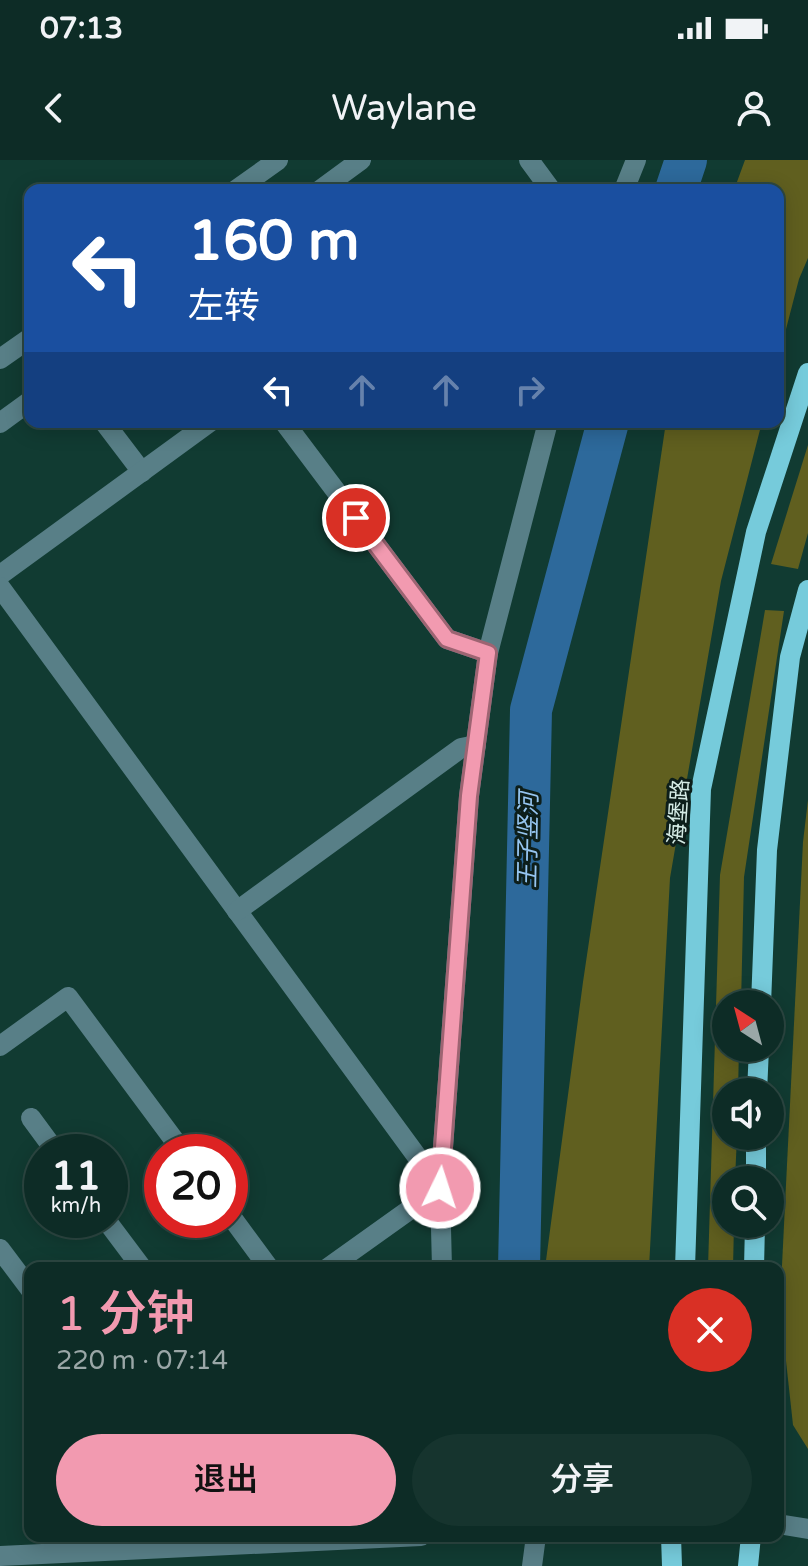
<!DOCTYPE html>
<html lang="zh">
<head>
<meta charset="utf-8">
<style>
  :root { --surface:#0d2c26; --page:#16342e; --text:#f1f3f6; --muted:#9aa7a7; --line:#2d4843; --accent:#f29ab0 }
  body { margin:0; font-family:"Varela Round","Noto Sans SC",sans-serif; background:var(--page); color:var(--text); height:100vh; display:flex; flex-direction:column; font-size:30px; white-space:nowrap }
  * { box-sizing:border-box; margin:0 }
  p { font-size:26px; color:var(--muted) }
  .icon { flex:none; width:44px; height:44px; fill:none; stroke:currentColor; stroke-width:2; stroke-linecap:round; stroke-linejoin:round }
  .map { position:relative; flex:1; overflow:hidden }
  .drawer { position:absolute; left:24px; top:1102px; width:760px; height:280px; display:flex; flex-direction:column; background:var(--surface); border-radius:16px; box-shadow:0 4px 20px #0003,0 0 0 2px var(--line) }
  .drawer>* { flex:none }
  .banner { position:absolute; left:24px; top:24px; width:760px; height:244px; border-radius:16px; box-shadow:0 4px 20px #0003,0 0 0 2px var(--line); background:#1a4fa0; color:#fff; overflow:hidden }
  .needle { width:52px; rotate:324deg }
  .fabs { position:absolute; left:712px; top:830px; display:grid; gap:16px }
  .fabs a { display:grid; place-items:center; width:72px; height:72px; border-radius:50%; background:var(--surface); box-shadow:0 4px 20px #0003,0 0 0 2px var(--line); font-size:40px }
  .speed { position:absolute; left:24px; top:974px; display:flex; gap:16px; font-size:40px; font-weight:700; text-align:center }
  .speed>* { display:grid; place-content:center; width:104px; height:104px; border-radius:50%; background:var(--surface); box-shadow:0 4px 20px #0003,0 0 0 2px var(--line); line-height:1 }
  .speed small { font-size:20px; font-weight:400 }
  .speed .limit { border:12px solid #d22; background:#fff; color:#111 }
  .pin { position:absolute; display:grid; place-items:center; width:68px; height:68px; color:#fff; margin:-34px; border:4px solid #fff; border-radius:50%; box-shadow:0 2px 8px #0007 }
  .me { position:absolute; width:88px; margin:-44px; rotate:4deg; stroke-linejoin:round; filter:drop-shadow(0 0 6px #0008) }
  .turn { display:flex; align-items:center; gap:28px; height:168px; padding:0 32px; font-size:36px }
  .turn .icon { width:104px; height:104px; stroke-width:2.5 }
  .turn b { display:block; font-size:56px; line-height:68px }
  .lanes { display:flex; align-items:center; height:76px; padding:0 32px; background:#0003; justify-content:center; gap:40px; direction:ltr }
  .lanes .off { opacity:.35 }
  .round { display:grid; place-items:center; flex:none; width:84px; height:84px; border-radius:42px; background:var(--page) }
  .headline { display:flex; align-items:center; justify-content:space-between; height:136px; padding:0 32px }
  h1 { font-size:48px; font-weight:600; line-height:60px; color:var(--accent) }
  .cta { display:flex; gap:16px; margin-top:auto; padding:16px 32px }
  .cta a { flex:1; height:92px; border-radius:48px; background:var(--accent); color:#111; font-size:32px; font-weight:600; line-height:92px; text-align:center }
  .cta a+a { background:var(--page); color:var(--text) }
  .status { display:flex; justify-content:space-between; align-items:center; height:56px; padding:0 40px; background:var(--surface); direction:ltr }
  .status svg { height:22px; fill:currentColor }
  header { display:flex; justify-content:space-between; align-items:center; height:104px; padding:0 32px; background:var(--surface); font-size:36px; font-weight:600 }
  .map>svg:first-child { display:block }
  .green { fill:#605f1f }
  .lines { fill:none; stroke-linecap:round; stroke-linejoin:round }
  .river { stroke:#2d699b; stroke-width:42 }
  .minor { stroke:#587f87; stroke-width:20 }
  .major { stroke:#76cbdb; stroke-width:20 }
  .route-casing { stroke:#9d6472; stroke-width:20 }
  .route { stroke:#f29ab0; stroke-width:14 }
  .labels { text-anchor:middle; stroke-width:6; stroke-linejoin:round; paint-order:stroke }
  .street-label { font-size:22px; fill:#d5ebe5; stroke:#0d1e1a }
  .water-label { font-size:24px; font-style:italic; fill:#96c5f0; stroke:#0d1e1a }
</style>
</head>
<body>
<div class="status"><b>07:13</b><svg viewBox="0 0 49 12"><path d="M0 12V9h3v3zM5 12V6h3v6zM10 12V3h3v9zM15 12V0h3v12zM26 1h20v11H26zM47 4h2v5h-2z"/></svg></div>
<header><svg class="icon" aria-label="back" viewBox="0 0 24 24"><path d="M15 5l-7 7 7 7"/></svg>Waylane<svg class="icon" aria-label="person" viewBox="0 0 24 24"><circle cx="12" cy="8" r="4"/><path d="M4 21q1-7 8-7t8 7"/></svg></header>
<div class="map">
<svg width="808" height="1406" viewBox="0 0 808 1406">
  <rect width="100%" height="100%" fill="#113b32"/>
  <g class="green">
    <path d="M745 0H808V98L799 119 778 200V30H734Z"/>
    <path d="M666 262H762L721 421 670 718 649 1108H545L583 822Z"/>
    <path d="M808 285V373L798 409 771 404Z"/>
    <path d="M765 450 784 451 744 717 741 844H726V888H739L738 932H726V976H737L735 1020H726V1064H734L733 1108H708L720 715Z"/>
    <path d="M808 640V1289L793 1265 780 1146 803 682Z"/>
  </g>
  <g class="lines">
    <g class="river">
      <path d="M676 30 686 0"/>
      <path d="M519 1108 531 550 608 262"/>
    </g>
    <g class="minor">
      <path d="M529 0 551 30"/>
      <path d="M236 30 278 0"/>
      <path d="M320 30 361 0"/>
      <path d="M624 30 636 0"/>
      <path d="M0 199 30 178"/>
      <path d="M104 262 142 312"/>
      <path d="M284 262 447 479 488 493"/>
      <path d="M0 263 30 241"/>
      <path d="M0 415 210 262"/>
      <path d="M0 427 440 1028 442 1108"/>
      <path d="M237 751 461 588 476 585"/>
      <path d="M0 886 68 837 183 992"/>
      <path d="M31 958 56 992"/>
      <path d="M230 1055 269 1108"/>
      <path d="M106 1060 142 1108"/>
      <path d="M0 1089 30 1129"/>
      <path d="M328 1108 440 1028 469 636 488 493 548 262"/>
      <path d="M778 1364 808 1369"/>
      <path d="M0 1396 421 1376"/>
      <path d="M532 1406 536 1376"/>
    </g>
    <g class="major">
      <path d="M761 844 767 690 790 497 808 430"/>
      <path d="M757 932 759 888"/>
      <path d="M756 1020V976"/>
      <path d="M685 1108 701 629 756 372 808 213"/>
      <path d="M754 1108 755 1064"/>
      <path d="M671 1376 672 1406"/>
      <path d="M748 1406 751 1376"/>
    </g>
  </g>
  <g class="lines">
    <g class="route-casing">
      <path id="route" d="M356 358 447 479 488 493 469 636 440 1028"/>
    </g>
    <use href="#route" class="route"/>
  </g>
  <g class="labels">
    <g class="street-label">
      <text transform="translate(678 652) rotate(-86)" y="8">海堡路</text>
    </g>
    <g class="water-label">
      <text transform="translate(528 680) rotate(-89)" y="8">王子竖河</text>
    </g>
  </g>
</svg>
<div class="fabs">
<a><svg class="needle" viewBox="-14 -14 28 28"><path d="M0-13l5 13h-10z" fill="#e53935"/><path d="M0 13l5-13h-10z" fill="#9aa7a7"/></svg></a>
<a><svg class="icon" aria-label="sound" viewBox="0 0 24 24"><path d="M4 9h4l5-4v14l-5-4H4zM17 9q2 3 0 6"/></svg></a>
<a><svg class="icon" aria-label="search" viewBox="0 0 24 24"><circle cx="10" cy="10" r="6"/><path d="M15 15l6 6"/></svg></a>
</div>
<div class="speed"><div>11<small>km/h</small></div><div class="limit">20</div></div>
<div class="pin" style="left:356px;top:358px;background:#d93025"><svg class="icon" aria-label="arrive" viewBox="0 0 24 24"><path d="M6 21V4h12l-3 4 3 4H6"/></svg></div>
<svg class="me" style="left:440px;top:1028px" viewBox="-20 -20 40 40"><circle r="17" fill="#f29ab0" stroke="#fff" stroke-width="3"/><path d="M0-11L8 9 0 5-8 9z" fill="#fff"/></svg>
<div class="banner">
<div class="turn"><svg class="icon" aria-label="left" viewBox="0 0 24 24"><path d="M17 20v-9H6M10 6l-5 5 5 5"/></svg><div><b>160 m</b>左转</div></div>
<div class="lanes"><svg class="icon" aria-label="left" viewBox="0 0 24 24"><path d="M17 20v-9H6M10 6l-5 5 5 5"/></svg><svg class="icon off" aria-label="ahead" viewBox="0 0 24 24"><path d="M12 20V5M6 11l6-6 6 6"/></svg><svg class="icon off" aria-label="ahead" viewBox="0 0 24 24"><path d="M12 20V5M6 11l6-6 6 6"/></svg><svg class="icon off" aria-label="right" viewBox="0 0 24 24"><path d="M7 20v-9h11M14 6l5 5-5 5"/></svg></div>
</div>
<section class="drawer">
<div class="headline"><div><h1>1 分钟</h1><p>220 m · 07:14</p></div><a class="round" style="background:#d93025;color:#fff"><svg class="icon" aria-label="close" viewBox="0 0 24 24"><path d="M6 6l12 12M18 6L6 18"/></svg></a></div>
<div class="cta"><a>退出</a><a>分享</a></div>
</section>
</div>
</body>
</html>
